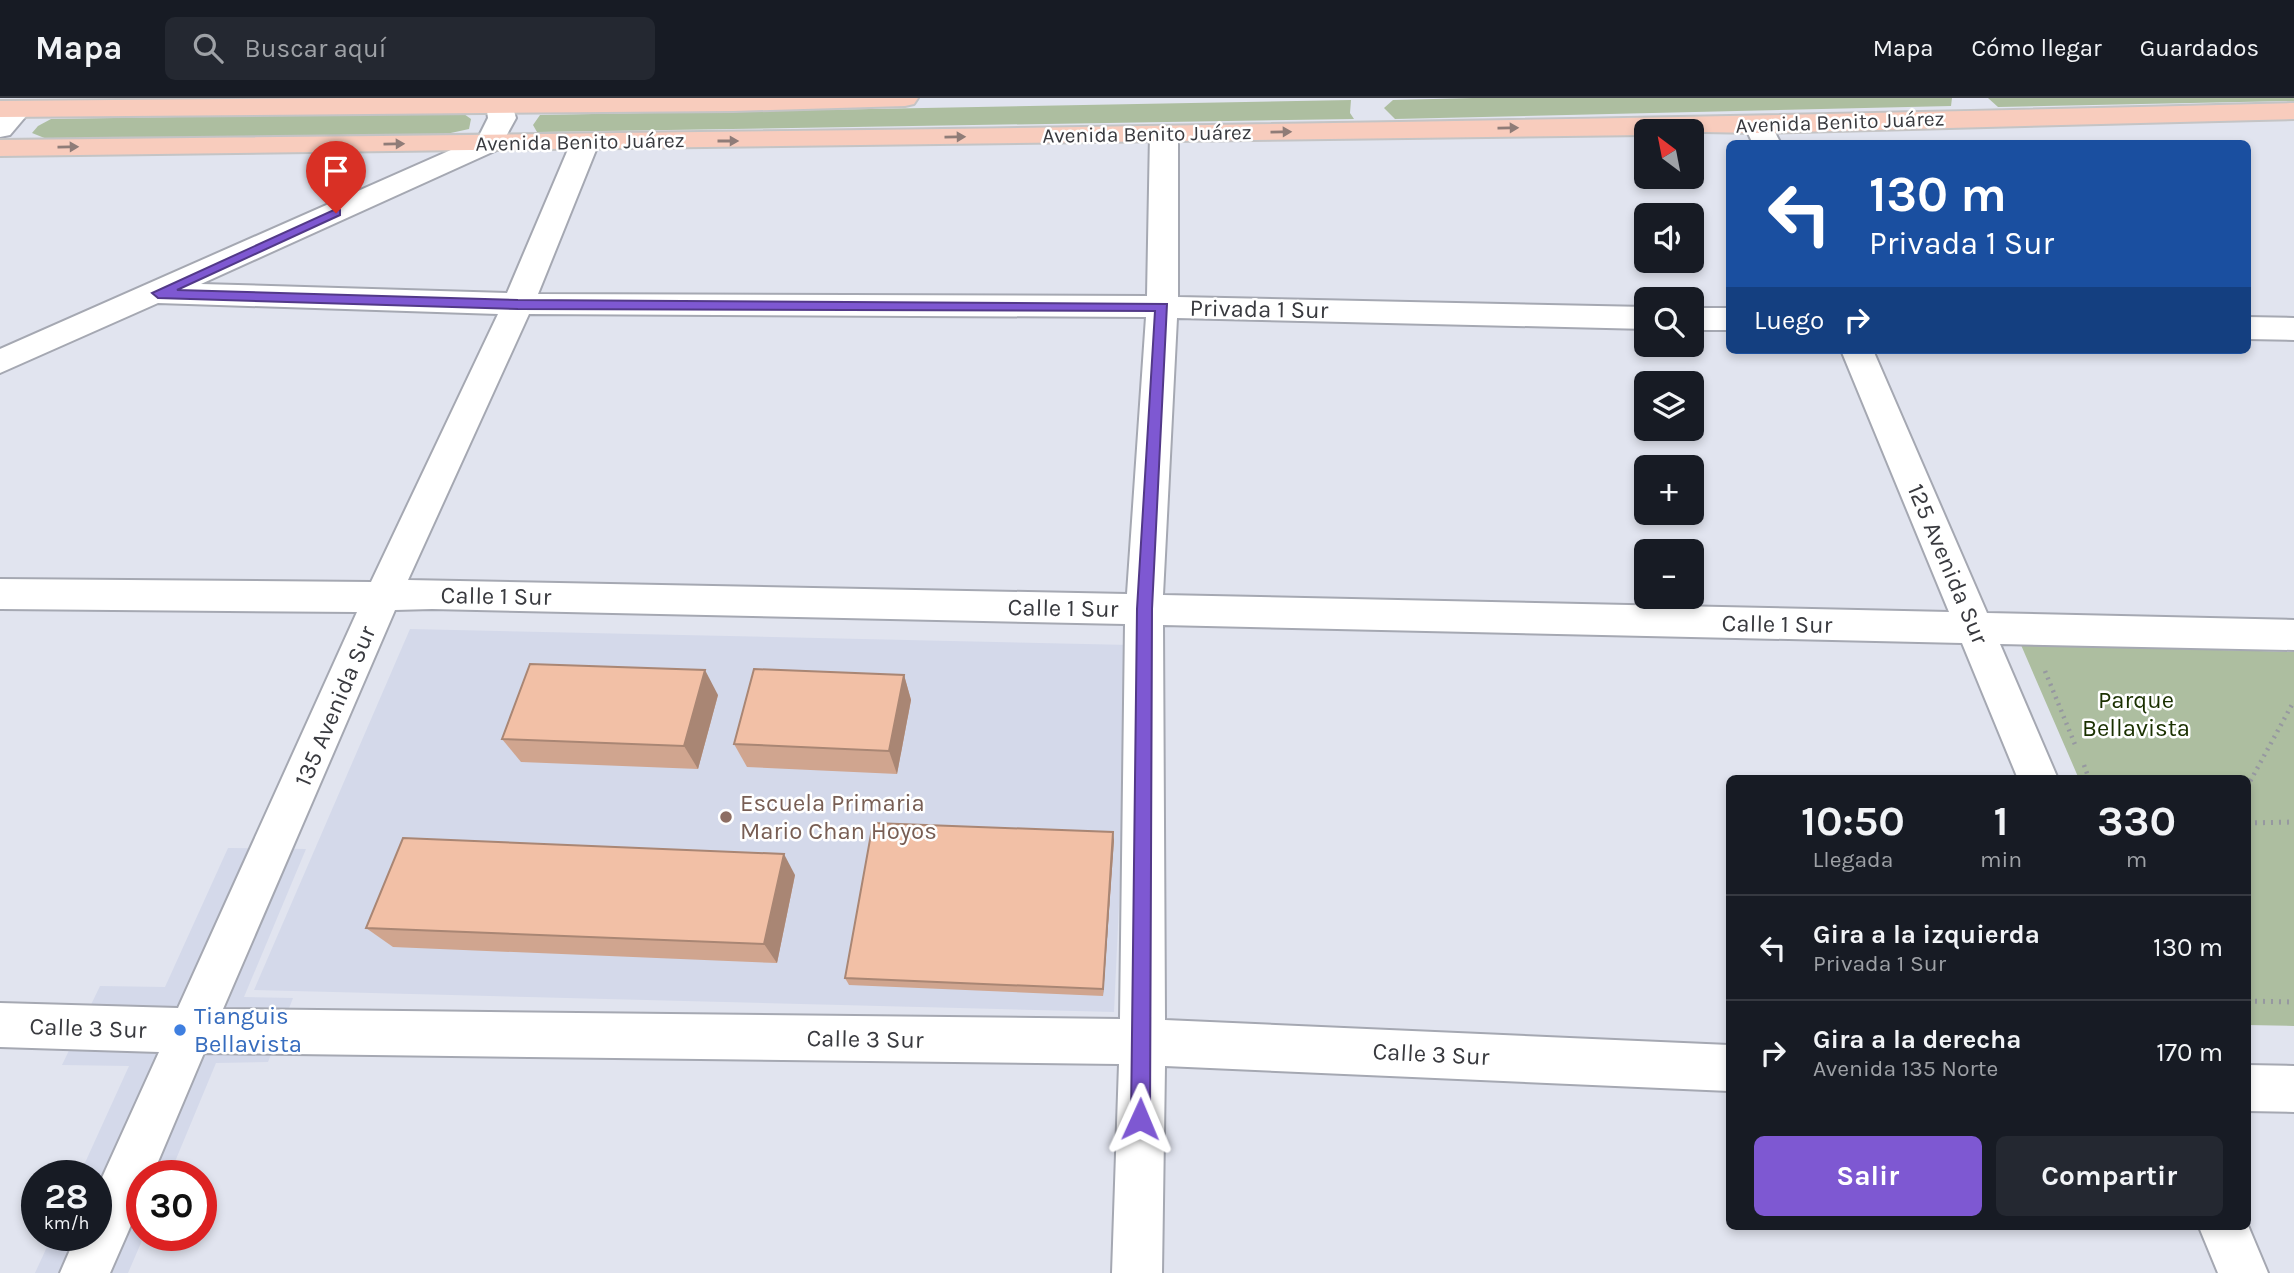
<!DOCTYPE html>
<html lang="es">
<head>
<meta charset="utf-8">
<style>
  :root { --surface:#171b24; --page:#242831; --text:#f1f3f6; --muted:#9ea1a6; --line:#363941; --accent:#7e58d2 }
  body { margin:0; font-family:Karla,sans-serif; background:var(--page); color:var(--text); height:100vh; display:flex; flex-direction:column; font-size:26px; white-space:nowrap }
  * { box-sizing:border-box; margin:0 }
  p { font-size:23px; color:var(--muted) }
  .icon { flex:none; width:38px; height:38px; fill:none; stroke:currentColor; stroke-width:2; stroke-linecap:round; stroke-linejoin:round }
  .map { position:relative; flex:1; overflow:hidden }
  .drawer { position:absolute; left:1726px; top:677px; width:525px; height:455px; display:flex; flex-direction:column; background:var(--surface); border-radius:10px; box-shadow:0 4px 10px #0003 }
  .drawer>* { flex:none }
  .top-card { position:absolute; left:1726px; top:42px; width:525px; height:214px; border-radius:10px; box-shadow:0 4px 10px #0003; background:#1a4fa0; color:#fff; overflow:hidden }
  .needle { width:46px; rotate:328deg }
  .buttons { position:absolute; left:1634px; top:21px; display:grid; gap:14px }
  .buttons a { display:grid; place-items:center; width:70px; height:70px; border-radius:10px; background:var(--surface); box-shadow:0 4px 10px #0003; font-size:35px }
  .speed { position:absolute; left:21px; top:1062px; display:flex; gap:14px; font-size:35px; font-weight:700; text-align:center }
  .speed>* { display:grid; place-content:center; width:91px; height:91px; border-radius:50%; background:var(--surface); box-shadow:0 4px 10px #0003; line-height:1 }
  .speed small { font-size:18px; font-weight:400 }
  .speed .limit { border:10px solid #d22; background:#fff; color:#111 }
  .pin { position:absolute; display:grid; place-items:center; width:60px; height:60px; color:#fff; margin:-72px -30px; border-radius:50% 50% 50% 0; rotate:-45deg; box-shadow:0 0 7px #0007 }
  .pin .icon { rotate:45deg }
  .me { position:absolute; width:77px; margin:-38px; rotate:1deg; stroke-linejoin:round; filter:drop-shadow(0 0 5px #0008) }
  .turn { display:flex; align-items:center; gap:24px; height:147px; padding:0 28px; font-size:32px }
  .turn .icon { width:91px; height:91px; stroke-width:2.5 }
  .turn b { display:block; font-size:49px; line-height:60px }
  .then { display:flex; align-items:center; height:66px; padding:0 28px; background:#0003; gap:14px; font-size:26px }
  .eta { display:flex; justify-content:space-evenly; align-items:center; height:119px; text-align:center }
  .eta b { font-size:42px; font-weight:700; line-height:49px }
  .cta { display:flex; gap:14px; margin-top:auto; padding:14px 28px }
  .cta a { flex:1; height:80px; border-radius:10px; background:var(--accent); color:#fff; font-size:28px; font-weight:700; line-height:80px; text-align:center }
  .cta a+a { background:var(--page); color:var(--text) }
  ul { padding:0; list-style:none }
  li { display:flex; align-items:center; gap:21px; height:105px; padding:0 28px; border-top:2px solid var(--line) }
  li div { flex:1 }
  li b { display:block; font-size:26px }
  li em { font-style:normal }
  header { display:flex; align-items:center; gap:42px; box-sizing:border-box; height:98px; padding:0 35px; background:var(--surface); border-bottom:2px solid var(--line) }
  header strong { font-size:33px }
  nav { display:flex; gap:38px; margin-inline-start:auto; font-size:24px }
  .search { width:490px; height:63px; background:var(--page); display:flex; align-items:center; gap:18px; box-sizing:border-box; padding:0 24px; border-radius:10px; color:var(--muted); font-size:26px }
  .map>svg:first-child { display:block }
  .built { fill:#d4d9ea }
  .green { fill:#adbea0 }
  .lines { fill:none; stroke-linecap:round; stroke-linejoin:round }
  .minor-casing { stroke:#a5a8b2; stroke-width:4 }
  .major-casing { stroke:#c4c4c5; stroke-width:4 }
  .path-far1 { stroke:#9698a0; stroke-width:4.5; stroke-dasharray:2 5; stroke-linecap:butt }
  .path { stroke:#9698a0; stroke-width:5; stroke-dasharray:2 6; stroke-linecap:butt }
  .minor { fill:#fff; fill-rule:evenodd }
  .major { fill:#f8ccbd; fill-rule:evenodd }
  .wall { fill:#d0a58f }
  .shaded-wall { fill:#a98674 }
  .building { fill:#f2c0a6; stroke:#a98674; stroke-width:2 }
  .oneway { fill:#8f7c78 }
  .route { fill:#7e58d2; stroke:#523988; stroke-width:2 }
  .education-dot { fill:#8d6e63; stroke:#fff; stroke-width:2.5 }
  .shop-dot { fill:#3f7fe0; stroke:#fff; stroke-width:2.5 }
  .labels { text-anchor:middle; stroke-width:5; stroke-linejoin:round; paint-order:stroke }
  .far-street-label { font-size:21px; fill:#393a3f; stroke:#fff }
  .street-label { font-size:24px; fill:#393a3f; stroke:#fff }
  .park-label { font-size:24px; fill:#1a3000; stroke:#fff }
  .education-label { font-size:24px; fill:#785e54; stroke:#fff; text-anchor:start }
  .shop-label { font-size:24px; fill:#366cbe; stroke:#fff; text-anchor:start }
</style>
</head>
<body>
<header>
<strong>Mapa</strong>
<div class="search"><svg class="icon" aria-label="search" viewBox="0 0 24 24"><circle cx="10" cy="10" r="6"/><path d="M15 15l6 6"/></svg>Buscar aquí</div>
<nav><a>Mapa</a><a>Cómo llegar</a><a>Guardados</a></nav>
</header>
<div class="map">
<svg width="2294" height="1175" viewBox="0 0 2294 1175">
  <rect width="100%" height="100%" fill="#e1e4ef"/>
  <g class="built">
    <path d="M410 531 1131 547 1114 914 254 892Z"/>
    <path d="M228 750 306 751 244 899 293 900 268 964 216 965 169 1078H142L144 1138 128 1175H35L52 1138H96V1078H79L129 968 62 967 100 888 165 889Z"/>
  </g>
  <g class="green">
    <path d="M1473 0H1952L1951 8 1395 21 1384 10 1393 2Z"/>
    <path d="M1988 0H2294V3L1998 9Z"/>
    <path d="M1351 2 1350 15 1354 21 537 34 533 27 540 17Z"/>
    <path d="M431 15 464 16 471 21 469 31 437 38 47 41 32 35 38 28 51 21Z"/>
    <path d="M2021 547 2294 554V928L2247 927V681H2079Z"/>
  </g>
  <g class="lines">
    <g class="minor-casing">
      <g id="minor">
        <path d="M490 0H516L512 6 516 20 499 51 201 186 507 195 572 42 576 36H596L600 42 538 196 1147 198 1150 36 1154 30H1174L1178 36V199L1647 209V231L1177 220 1163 497 1949 514 1841 252H1873L1987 515 2294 522V552L2000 546 2058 681H2018L1962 545 1163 527 1165 922 1729 947V993L1165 968 1162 1175H1112L1119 966 204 955 152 1078H142V1102L110 1175H60L76 1138H96V1093L159 954 0 949V905L178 910 357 514 0 511V481L371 484 498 216 158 205 0 275V251L478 40 488 20 486 6ZM529 216 1146 219 1127 496 408 482ZM432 511 1125 526 1120 921 223 911 395 512Z"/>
        <path d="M18 3 28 5 32 11 10 37 0 39V15L8 5Z"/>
        <path d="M1758 19 1768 21 1781 46H1753L1744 27 1748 21Z"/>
        <rect x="1692" y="210" width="37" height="22"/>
        <path d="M2247 219 2294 220V242L2247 241Z"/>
        <path d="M2247 967 2294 968V1014L2247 1013Z"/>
        <path d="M2247 1125 2268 1175H2218L2199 1129H2247Z"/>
      </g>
    </g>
    <g class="major-casing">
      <g id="major">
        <path d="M355 0H918L914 6 905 8 734 13 0 19V3Z"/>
        <path d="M2294 5V21L1758 35 1647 33V37L0 58V42C765 34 1529 25 2294 5Z"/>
      </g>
    </g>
    <g class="path-far1">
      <path d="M2045 573 2076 649"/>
      <path d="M2084 667 2089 681"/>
      <path d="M2247 689 2294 603"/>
    </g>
    <g class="path">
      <path d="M2247 725 2294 724"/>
      <path d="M2247 903 2294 904"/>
    </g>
    <use href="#minor" class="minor"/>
    <use href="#major" class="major"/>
  </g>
  <g class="wall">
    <path d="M904 577 911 602 897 676 747 669 734 646Z"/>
    <path d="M718 597 698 671 521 664 502 641Z"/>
    <path d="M1114 742 1103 898 849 887 845 880Z"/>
    <path d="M795 777 777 865 393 849 366 830Z"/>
  </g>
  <g class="shaded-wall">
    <path d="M705 572 718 597 698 671 684 648Z"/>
    <path d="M904 577 911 602 897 676 889 653Z"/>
    <path d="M1113 734 1114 742 1103 898V891Z"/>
    <path d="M784 756 795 777 777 865 764 846Z"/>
  </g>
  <g class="building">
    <path d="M530 566 705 572 684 648 502 641Z"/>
    <path d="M754 571 904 577 889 653 734 646Z"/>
    <path d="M873 725 1113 734 1103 891 845 880Z"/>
    <path d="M403 740 784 756 764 846 366 830Z"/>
  </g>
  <defs><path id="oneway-solid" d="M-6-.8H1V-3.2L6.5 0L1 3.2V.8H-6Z" transform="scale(1.75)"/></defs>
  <g class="oneway">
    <use href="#oneway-solid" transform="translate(1508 30) rotate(-1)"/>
    <use href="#oneway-solid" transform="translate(1281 34) rotate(-1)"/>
    <use href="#oneway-solid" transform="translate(955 39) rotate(-1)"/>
    <use href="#oneway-solid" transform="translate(728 43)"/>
    <use href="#oneway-solid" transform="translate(394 46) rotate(-1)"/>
    <use href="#oneway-solid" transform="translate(68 49) rotate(-1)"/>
  </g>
  <path class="route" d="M336 111 340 112V117L177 192 518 202 1167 206 1152 511 1150 1021 1147 1028 1140 1031 1134 1028 1131 1021 1137 511 1155 213 518 211 158 200 152 195Z"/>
  <circle class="education-dot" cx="726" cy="719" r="7"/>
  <circle class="shop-dot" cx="180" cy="932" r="7"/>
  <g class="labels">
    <g class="far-street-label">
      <text transform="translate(1840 24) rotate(-2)" y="7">Avenida Benito Juárez</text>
      <text transform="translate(1147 36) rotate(-1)" y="7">Avenida Benito Juárez</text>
      <text transform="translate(580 44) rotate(-1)" y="7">Avenida Benito Juárez</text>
    </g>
    <g class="street-label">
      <text transform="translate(1259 211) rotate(1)" y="8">Privada 1 Sur</text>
      <text transform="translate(1948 466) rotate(67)" y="8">125 Avenida Sur</text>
      <text transform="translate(496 498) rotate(1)" y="8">Calle 1 Sur</text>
      <text transform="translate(1063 510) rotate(1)" y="8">Calle 1 Sur</text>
      <text transform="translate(1777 526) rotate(1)" y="8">Calle 1 Sur</text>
      <text transform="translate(335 608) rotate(-67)" y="8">135 Avenida Sur</text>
      <text transform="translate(88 930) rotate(2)" y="8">Calle 3 Sur</text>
      <text transform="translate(865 941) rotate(1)" y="8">Calle 3 Sur</text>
      <text transform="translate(1431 956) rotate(3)" y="8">Calle 3 Sur</text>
    </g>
    <g class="park-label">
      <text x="2136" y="610">Parque<tspan x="2136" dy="28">Bellavista</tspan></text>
    </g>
    <g class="education-label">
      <text x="740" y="713">Escuela Primaria<tspan x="740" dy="28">Mario Chan Hoyos</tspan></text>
    </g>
    <g class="shop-label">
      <text x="194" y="926">Tianguis<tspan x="194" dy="28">Bellavista</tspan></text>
    </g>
  </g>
</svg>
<div class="buttons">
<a><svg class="needle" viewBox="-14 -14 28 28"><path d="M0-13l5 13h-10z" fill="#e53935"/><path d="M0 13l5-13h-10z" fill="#9ea1a6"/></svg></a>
<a><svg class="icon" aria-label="sound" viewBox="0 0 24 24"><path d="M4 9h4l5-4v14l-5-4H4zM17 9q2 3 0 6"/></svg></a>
<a><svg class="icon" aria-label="search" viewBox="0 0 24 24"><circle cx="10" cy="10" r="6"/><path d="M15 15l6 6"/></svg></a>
<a><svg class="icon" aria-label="layers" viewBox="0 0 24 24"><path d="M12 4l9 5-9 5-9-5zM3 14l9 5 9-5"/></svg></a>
<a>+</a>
<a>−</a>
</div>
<div class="speed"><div>28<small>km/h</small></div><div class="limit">30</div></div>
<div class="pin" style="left:336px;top:115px;background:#d93025"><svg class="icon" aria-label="arrive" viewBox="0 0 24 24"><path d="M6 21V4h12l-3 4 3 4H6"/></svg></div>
<svg class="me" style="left:1140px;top:1021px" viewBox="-20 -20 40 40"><path d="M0-17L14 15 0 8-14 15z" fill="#7e58d2" stroke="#fff" stroke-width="4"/></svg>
<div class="top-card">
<div class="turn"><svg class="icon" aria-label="left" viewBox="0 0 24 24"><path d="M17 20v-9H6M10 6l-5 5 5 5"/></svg><div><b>130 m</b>Privada 1 Sur</div></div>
<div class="then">Luego<svg class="icon" aria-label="right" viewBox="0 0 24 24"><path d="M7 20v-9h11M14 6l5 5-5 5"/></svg></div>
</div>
<section class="drawer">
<div class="eta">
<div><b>10:50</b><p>Llegada</p></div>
<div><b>1</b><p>min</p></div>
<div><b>330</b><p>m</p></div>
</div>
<ul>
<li><svg class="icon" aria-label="left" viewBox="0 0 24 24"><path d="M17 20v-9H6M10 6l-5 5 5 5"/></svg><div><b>Gira a la izquierda</b><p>Privada 1 Sur</p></div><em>130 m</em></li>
<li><svg class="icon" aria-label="right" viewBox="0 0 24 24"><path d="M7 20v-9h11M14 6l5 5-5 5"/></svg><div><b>Gira a la derecha</b><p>Avenida 135 Norte</p></div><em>170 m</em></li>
</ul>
<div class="cta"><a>Salir</a><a>Compartir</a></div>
</section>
</div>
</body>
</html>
